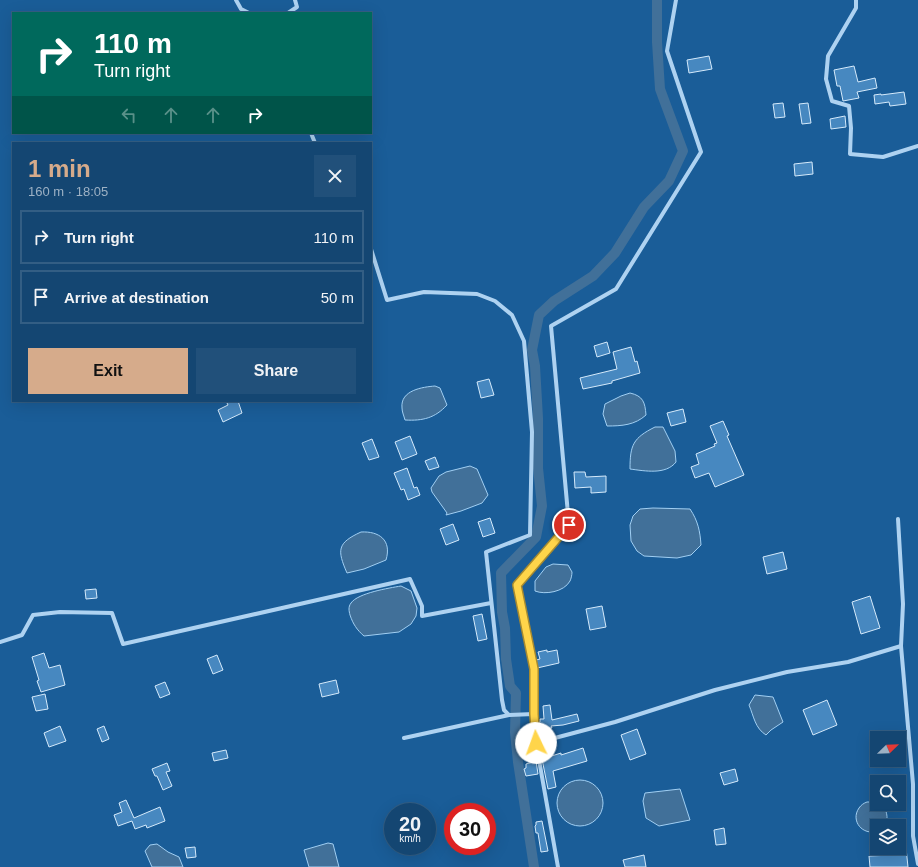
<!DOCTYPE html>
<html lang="en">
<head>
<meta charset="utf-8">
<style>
  :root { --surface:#144672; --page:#21507a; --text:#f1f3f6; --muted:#9db1c4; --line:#335e84; --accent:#d6ab8b }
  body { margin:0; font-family:Helvetica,sans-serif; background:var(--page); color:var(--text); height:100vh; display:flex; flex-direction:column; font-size:15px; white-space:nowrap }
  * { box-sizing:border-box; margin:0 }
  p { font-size:13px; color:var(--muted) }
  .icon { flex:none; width:22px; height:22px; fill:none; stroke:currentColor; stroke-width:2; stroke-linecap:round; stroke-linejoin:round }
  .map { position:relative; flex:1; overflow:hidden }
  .drawer { position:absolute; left:12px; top:142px; width:360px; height:260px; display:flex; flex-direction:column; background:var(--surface); border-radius:0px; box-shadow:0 4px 16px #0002,0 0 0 1px var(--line) }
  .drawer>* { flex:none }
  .hud { position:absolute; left:12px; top:12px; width:360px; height:122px; border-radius:0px; box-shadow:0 4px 16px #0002,0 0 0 1px var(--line); background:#00695c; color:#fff; overflow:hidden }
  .needle { width:26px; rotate:67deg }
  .controls { position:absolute; left:870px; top:731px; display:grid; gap:8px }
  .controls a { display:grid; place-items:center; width:36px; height:36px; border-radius:0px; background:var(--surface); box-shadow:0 4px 16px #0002,0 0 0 1px var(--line); font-size:20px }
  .speed { position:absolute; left:384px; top:803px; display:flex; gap:8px; font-size:20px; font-weight:700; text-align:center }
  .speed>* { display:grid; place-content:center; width:52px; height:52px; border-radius:50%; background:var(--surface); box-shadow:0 4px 16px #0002,0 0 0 1px var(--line); line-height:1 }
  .speed small { font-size:10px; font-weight:400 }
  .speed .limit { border:6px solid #d22; background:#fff; color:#111 }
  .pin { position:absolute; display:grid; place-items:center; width:34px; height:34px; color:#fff; margin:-17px; border:2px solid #fff; border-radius:50%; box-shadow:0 1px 4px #0007 }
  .me { position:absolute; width:44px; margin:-22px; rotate:357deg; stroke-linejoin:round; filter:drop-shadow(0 0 3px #0008) }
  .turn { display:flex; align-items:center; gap:14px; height:84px; padding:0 16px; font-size:18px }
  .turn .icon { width:52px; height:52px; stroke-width:2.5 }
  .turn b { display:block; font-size:28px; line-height:34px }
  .lanes { display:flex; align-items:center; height:38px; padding:0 16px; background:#0003; justify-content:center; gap:20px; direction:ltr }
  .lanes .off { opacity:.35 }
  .round { display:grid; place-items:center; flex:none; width:42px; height:42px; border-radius:0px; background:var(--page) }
  .headline { display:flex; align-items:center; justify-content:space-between; height:68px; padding:0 16px }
  h1 { font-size:24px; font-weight:600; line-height:30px; color:var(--accent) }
  .action { display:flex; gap:8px; margin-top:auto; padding:8px 16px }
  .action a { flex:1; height:46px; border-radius:0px; background:var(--accent); color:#111; font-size:16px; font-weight:600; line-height:46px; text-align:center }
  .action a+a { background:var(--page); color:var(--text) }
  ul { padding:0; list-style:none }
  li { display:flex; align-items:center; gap:12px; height:54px; margin:0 8px 6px; padding:0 8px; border:2px solid var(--line); border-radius:0px }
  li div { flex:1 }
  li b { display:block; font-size:15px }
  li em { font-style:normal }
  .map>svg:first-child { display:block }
  .water { fill:#417099; stroke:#a1cff3 }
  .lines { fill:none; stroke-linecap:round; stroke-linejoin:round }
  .canal { stroke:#417099; stroke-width:10 }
  .building { fill:#4788c0; stroke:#d5eafb }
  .street { stroke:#aed2f1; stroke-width:4 }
  .route-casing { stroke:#a68a30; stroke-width:10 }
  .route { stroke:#ffd54a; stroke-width:7 }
</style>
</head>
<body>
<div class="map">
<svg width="918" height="867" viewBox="0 0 918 867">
  <rect width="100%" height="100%" fill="#1a5d98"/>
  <g class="water">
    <path d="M435 386 440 388 447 405C435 418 423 421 405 420 404 416 402 412 402 408 400 390 423 387 435 386Z"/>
    <path d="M630 393C643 396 645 402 646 415 635 425 622 426 607 426L603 414 605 404 621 396Z"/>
    <path d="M655 427H663L675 451 676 462C666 475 645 471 630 469 630 445 633 438 655 427Z"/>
    <path d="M470 466 477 469 488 495 482 503 461 511 446 515 447 513 432 492 431 488 439 476 446 472Z"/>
    <path d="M653 508 690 509C698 521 700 531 701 545L691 555 677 558 644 556 637 551 631 541 630 525 633 516 640 509Z"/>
    <path d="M361 532C379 531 392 540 386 560L364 569 347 573C337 550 337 543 361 532Z"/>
    <path d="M553 564 568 565 572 572C572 575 571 579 570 581 564 592 545 595 535 591V581L546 567Z"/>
    <path d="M401 586 411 591 417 608 416 616 411 624 399 632 364 636C357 630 353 624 350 615 349 611 348 607 351 603 358 593 389 588 401 586Z"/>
    <path d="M755 695 773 697 783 722 771 730 766 735C755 728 754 717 749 705Z"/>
    <circle cx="580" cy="803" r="23"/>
    <path d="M680 789 690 820 659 826 646 818 643 801 645 793Z"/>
    <path d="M867 802H876L877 804 884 806C887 813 889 820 884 826H877V831C863 836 850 821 859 808 861 805 864 803 867 802Z"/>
    <path d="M328 843 333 844 339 867H309L304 850Z"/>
    <path d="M157 844 168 852 179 857 183 867H152L145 851 150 845Z"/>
  </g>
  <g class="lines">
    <path class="canal" d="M534 867 518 762 515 732 516 693 510 686 506 659 505 628 502 612 501 573 536 537 542 506 538 468V418L535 366 532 350 539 315 554 301 593 276 615 253 644 207 669 181 683 151 660 89 657 42V0"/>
  </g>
  <g class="building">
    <path d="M709 56 712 69 689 73 687 60Z"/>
    <path d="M854 66 858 82 875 78 877 88 857 92 859 98 843 101 840 86H837L834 70Z"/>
    <path d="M904 92 906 104 890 106 889 102 875 104 874 95 881 94V95Z"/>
    <path d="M783 103 785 117 775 118 773 104Z"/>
    <path d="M808 103 811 123 802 124 799 104Z"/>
    <path d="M845 116 846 127 831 129 830 119Z"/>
    <path d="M812 162 813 174 795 176 794 164Z"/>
    <path d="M607 342 610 353 597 357 594 346Z"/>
    <path d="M631 347 635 362 637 361 640 373 612 381V383L583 389 580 378 617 369 613 352Z"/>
    <path d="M489 379 494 395 481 398 477 382Z"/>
    <path d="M226 401H238L242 413 223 422 218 410 228 405Z"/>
    <path d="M683 409 686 422 671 426 667 413Z"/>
    <path d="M723 421 729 435 727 436 744 475 715 487 709 473 695 478 691 467 699 464 696 454 715 446 714 444 717 443 710 426Z"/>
    <path d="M410 436 417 454 402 460 395 442Z"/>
    <path d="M372 439 379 457 369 460 362 443Z"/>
    <path d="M435 457 439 467 429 470 425 461Z"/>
    <path d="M407 468 414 488 417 487 420 495 408 500 404 489 401 490 394 473Z"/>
    <path d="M574 472H585L586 477 606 476V492L591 493V487L575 488Z"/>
    <path d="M490 518 495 533 483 537 478 522Z"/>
    <path d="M453 524 459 540 446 545 440 529Z"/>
    <path d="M783 552 787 569 767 574 763 557Z"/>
    <path d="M96 589 97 598 86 599 85 590Z"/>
    <path d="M870 596 880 628 861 634 852 602Z"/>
    <path d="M602 606 606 627 590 630 586 609Z"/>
    <path d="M482 614 487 639 478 641 473 616Z"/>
    <path d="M547 650V652L557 650 559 663 537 668 536 660 540 659 538 652Z"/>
    <path d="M44 653 49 668 60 665 65 685 41 692 37 681 39 680 32 657Z"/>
    <path d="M217 655 223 670 213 674 207 659Z"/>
    <path d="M336 680 339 693 322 697 319 684Z"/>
    <path d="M165 682 170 694 160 698 155 686Z"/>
    <path d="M45 694 48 709 36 711 32 697Z"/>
    <path d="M827 700 837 725 813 735 803 710Z"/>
    <path d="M550 705 552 720 577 714 579 721 563 725 551 726 552 728 539 729 538 723 540 722V719H544L543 706Z"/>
    <path d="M60 726 66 741 49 747 44 733Z"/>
    <path d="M104 726 109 739 102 742 97 729Z"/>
    <path d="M637 729 646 754 630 760 621 735Z"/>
    <path d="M899 733H905L906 746H899Z"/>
    <path d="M583 748 587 761 553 771 556 787 548 789 542 759 561 753V755Z"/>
    <path d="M226 750 228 758 214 761 212 753Z"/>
    <path d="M536 761 538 774 526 776 524 769 526 768V764Z"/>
    <path d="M167 763 170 771 166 772 172 786 163 790 157 776H155L152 769Z"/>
    <path d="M735 769 738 781 724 785 720 773Z"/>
    <path d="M126 800 134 818 160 807 165 821 147 828 146 825 135 829 132 821 118 826 114 815 122 812 119 803Z"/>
    <path d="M542 821 548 851 541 852 538 833H536L535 826 536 825V822Z"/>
    <path d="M724 828 726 844 716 845 714 830Z"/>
    <path d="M195 847 196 857 187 858 185 848Z"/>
    <path d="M906 848 908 867H870L869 856 893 855 883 850Z"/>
    <path d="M644 855 646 867H625L623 860Z"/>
  </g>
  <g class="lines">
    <g class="street">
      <path d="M236 0 241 9 249 13"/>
      <path d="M856 0V8L828 56 826 79 832 101 849 106 851 128 850 154 883 157 918 146"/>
      <path d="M288 13 297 7 295 0"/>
      <path d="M311 133 315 143"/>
      <path d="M371 249 387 300 424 292 477 294 495 301 512 315 524 341 532 432 530 535 486 552 502 700 504 710 509 715"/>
      <path d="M898 519 903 604 901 646"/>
      <path d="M0 642 22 635 33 615 60 612 112 613 123 644 410 579 422 606V616L491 603"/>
      <path d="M404 738 509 715 534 714"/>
      <path d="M536 743 615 722 715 690 787 672 848 662 901 646 913 784V836L918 864"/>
      <path d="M558 867 536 743 534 714V669L517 585 569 525 551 326 616 289 701 152 667 51 676 0"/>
    </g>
  </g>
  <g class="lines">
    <g class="route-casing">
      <path id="route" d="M536 743 534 714V669L517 585 569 525"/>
    </g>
    <use href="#route" class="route"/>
  </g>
</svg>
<div class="controls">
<a><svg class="needle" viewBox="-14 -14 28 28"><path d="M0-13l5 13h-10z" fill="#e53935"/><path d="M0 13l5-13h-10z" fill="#9db1c4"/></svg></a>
<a><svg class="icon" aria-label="search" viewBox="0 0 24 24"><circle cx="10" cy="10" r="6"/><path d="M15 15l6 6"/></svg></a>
<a><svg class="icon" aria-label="layers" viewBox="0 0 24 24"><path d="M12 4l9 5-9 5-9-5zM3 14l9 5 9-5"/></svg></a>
</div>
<div class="speed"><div>20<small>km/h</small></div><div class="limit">30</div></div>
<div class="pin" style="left:569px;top:525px;background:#d93025"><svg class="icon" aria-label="arrive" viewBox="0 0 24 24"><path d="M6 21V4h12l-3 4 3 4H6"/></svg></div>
<svg class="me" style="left:536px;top:743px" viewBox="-20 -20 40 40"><circle r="19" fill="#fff"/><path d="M0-13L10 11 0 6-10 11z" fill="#ffd54a"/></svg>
<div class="hud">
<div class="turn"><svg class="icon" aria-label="right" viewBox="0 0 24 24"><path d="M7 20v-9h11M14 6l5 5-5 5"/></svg><div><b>110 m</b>Turn right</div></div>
<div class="lanes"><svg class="icon off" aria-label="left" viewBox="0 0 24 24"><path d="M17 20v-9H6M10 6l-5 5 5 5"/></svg><svg class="icon off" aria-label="ahead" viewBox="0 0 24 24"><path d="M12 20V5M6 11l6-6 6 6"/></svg><svg class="icon off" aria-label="ahead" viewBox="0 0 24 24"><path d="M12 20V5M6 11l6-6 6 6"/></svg><svg class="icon" aria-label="right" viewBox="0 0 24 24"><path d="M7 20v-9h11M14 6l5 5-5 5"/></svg></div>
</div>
<section class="drawer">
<div class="headline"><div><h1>1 min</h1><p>160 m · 18:05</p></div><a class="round"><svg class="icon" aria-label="close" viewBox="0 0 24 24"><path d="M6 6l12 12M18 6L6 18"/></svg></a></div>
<ul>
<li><svg class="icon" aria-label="right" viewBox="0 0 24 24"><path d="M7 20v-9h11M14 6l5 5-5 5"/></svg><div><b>Turn right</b></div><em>110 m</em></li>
<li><svg class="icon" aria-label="arrive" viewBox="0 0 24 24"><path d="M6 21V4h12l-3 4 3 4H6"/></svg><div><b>Arrive at destination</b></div><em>50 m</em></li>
</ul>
<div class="action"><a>Exit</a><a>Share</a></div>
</section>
</div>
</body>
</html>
